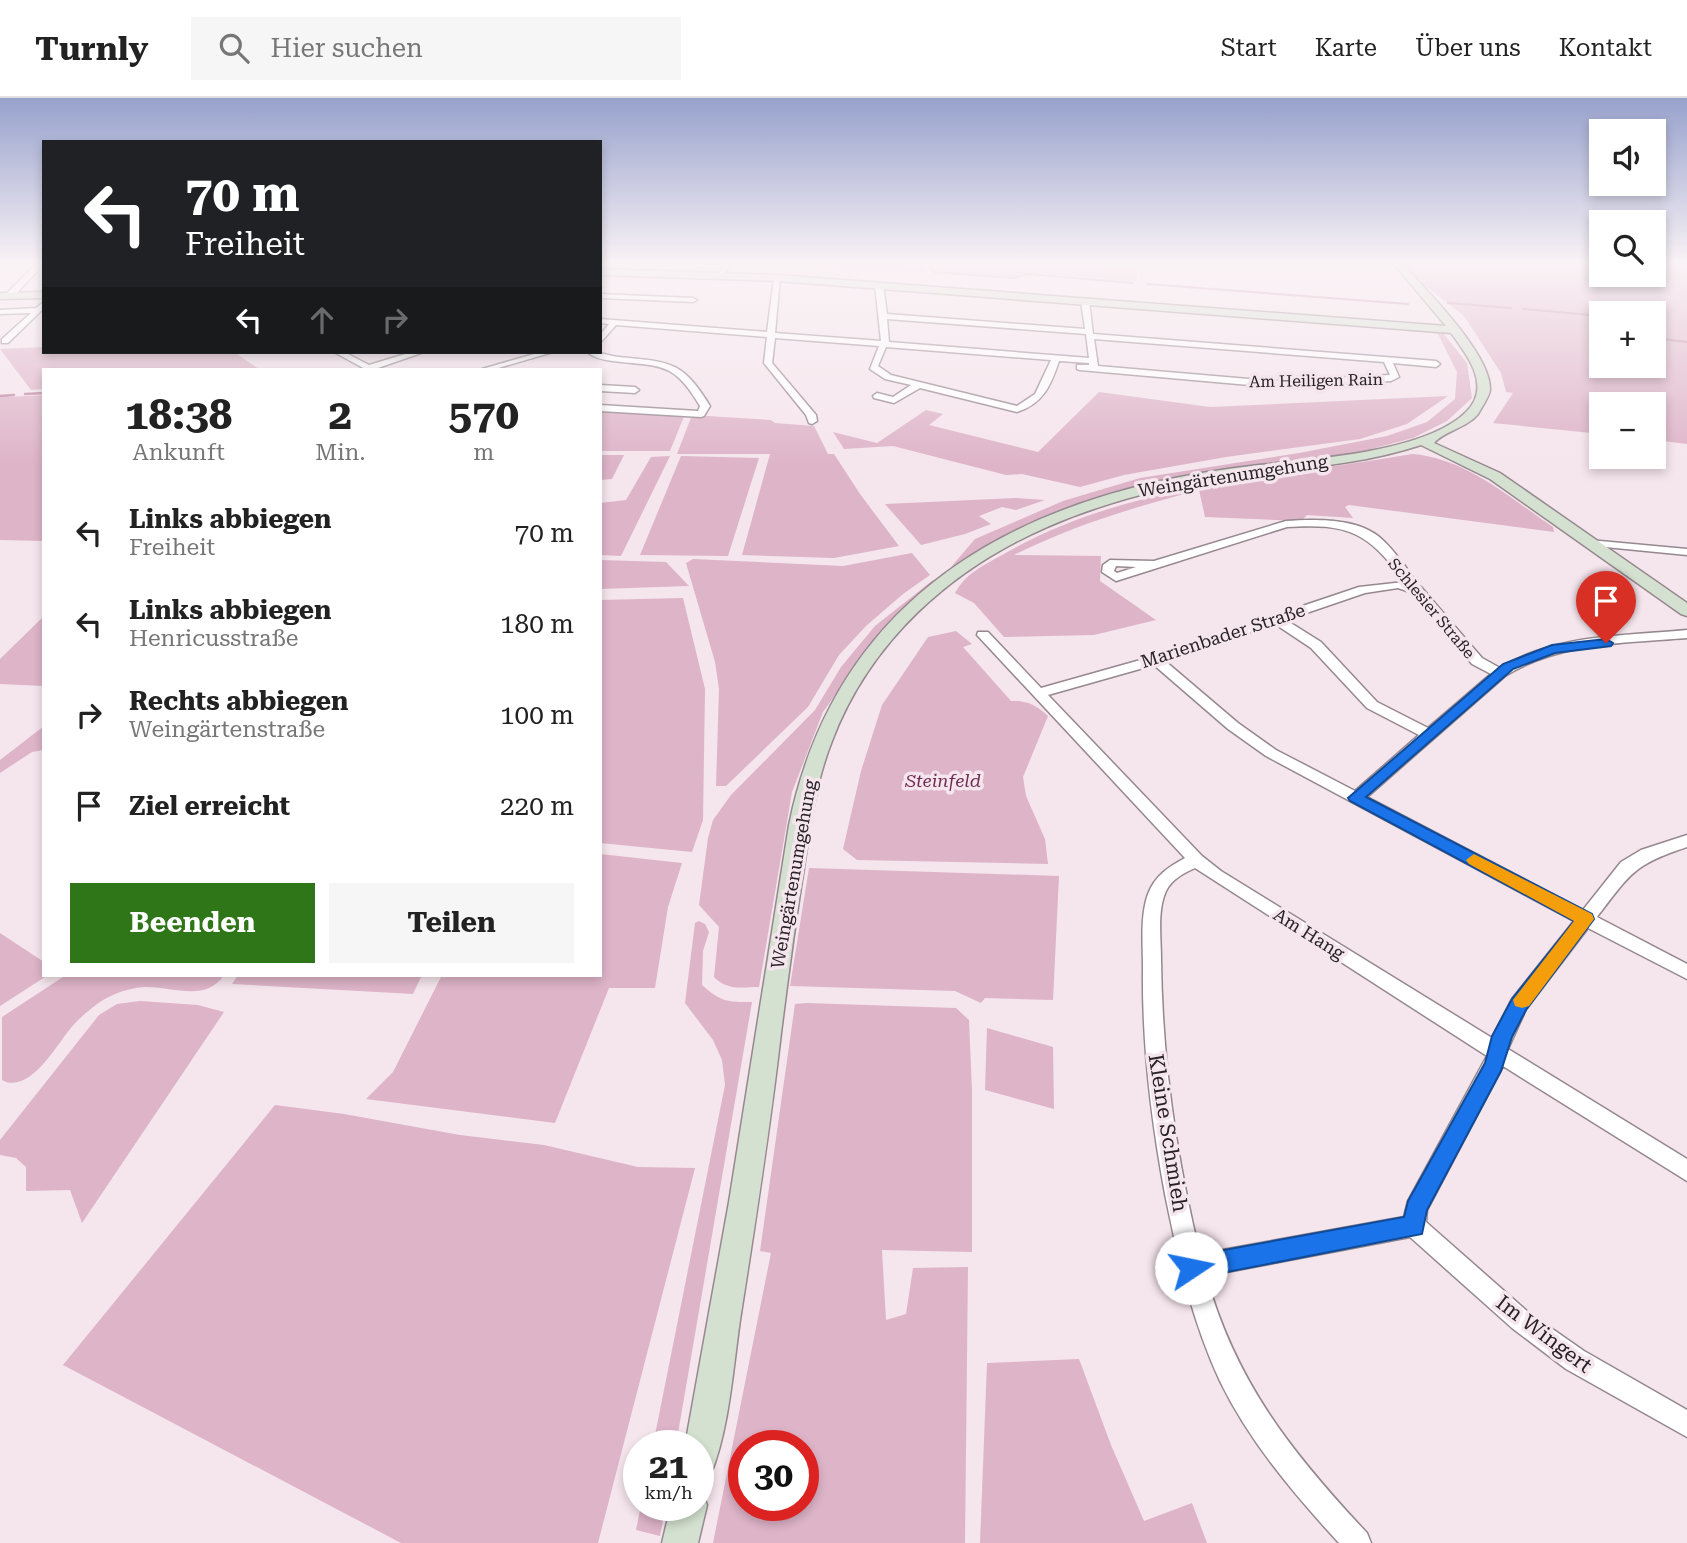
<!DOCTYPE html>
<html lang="de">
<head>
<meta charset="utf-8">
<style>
  :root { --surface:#fff; --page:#f6f6f6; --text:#222; --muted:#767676; --line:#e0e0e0; --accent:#2f7619 }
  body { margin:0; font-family:"Roboto Serif",serif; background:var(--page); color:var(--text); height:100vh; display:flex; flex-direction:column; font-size:26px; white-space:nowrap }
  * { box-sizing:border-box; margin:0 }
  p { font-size:23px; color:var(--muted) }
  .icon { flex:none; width:38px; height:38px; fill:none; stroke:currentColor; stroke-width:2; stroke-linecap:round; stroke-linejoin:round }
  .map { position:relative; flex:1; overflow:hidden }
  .details { position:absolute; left:42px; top:270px; width:560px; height:609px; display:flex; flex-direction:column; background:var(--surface); border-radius:0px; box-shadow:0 4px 10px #0003 }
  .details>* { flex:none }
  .hud { position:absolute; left:42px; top:42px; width:560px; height:214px; border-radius:0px; box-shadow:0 4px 10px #0003; background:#202124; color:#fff; overflow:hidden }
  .tools { position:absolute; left:1589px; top:21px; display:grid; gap:14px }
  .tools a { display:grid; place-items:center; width:77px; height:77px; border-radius:0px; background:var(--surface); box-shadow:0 4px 10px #0003; font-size:35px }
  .speed { position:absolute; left:623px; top:1332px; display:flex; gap:14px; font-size:35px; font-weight:700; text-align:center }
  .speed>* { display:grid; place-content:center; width:91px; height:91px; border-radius:50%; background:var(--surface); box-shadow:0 4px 10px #0003; line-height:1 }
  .speed small { font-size:18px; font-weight:400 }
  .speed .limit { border:10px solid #d22; background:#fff; color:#111 }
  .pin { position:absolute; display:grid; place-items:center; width:60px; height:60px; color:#fff; margin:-72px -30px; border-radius:50% 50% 50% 0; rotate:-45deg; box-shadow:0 0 7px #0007 }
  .pin .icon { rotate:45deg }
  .me { position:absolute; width:77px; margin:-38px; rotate:79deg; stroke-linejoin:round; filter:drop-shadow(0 0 5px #0008) }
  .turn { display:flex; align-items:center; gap:24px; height:147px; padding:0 28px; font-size:32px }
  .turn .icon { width:91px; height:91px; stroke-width:2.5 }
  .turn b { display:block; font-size:49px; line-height:60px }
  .lanes { display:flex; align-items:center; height:66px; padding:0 28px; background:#0003; justify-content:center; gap:35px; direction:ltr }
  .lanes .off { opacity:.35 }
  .eta { display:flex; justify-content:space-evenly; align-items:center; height:119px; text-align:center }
  .eta b { font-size:42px; font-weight:700; line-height:49px }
  .primary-button { display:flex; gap:14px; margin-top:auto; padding:14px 28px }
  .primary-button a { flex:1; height:80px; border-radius:0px; background:var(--accent); color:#fff; font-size:28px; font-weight:700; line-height:80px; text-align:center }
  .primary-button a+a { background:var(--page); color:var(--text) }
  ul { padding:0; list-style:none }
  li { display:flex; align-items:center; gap:21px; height:91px; padding:0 28px }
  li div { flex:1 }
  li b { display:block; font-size:26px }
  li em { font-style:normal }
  header { display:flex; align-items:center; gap:42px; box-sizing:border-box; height:98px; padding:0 35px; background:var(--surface); border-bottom:2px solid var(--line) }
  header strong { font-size:33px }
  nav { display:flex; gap:38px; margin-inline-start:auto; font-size:24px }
  .search { width:490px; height:63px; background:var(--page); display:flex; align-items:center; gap:18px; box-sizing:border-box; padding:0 24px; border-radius:0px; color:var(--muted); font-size:26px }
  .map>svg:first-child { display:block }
  .green { fill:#deb4c8; fill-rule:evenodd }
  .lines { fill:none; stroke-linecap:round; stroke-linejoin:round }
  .stream-far1 { stroke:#bf85a1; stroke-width:2 }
  .stream { stroke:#bf85a1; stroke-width:2.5 }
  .street-casing { stroke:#96888f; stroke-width:3 }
  .secondary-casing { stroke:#96888f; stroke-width:3 }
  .street { fill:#fff; fill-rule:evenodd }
  .secondary { fill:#d4e1d0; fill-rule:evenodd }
  .route { fill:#1a73e8; stroke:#114b97; stroke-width:2 }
  .slow { fill:#f59e0b }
  .labels { text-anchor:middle; stroke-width:7; stroke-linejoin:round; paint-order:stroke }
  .far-street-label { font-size:16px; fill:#272224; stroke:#f5e5ec }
  .street-label { font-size:18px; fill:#272224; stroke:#f5e5ec }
  .park-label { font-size:18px; font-style:italic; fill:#722c53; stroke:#f5e5ec }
  .near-street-label { font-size:21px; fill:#272224; stroke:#f5e5ec }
</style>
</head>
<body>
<header>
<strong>Turnly</strong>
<div class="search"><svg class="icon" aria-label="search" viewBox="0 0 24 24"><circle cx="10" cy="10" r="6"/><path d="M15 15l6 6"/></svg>Hier suchen</div>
<nav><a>Start</a><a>Karte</a><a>Über uns</a><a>Kontakt</a></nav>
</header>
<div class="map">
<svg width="1687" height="1445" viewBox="0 0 1687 1445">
  <rect width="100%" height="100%" fill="#f5e5ec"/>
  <g class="green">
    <path d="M821 165H920L927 174 818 171Z"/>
    <path d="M931 165H1050L1137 170V184L1037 174 1007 179 941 174Z"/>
    <path d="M1402 165H1601V177H1654V165H1687V346L1654 342V306H1601V336L1493 325 1513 295 1506 294 1501 275 1464 218 1421 184 1429 183 1414 180ZM1601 215H1654V268H1601Z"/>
    <path d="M1437 234 1443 235 1467 265 1472 300 1447 323 1413 340 1356 355 1192 378 1119 393 1055 416 951 469 975 441 1063 403 1140 380 1299 355 1387 338 1427 324 1455 301 1457 274Z"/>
    <path d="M44 249V254H234L259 271H44V291L31 292 0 251Z"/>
    <path d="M1099 294 1210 309 1448 298 1407 326 1360 341 1226 359 1124 377 1080 389 1022 376 1006 377 893 348 844 351 833 334 877 345 926 312 943 316 929 327 1038 354Z"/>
    <path d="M10 297 8 299 44 297V443L0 442V298Z"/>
    <path d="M600 312 685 316 670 353H600Z"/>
    <path d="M692 317 771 322 775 325 814 328 828 356H834L860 396 899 448 834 460 742 457 770 356H677Z"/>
    <path d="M1412 356C1466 360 1510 400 1553 429L1554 434 1349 407 1345 409 1353 420 1307 417 1301 423 1205 419 1199 392C1135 409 1074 427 1014 457L1101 458 1100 483 1156 522 1094 537 1004 539 974 505 955 495C966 475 984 467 1004 456 1128 384 1274 380 1412 356Z"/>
    <path d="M600 357H624L612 381 600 382Z"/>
    <path d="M670 358 621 458 600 457V405L626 402 651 359Z"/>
    <path d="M681 358 759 360 728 458 640 457Z"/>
    <path d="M1016 400 1045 402 1016 412 1002 409 979 418 991 426 965 436 921 447 885 406Z"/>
    <path d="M912 455 930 477 903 496 866 528 839 557 808 609 726 688H716L719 591 715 564 686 465 693 461 843 468Z"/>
    <path d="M600 462 666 464 689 488 600 491Z"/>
    <path d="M933 482 935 483 897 517 879 537 823 614 792 694 759 889C741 889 728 893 714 879L719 829 699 807 708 740 713 722 731 697 815 612 841 569 875 528Z"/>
    <path d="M683 500 705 591 703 722 692 754 600 745V502Z"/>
    <path d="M44 518V588L0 586V561Z"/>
    <path d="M956 533 972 546 963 549 1011 603C1026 602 1037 607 1048 618L1023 679 1026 698 1045 741 1048 766 857 762 843 751 861 673 882 607 928 539Z"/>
    <path d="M44 628V652L32 654 0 675V662Z"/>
    <path d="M600 756 682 765 668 809 655 890H609L555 1025 366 1001 393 974 442 877H600Z"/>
    <path d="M809 770 1059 778 1053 902 985 900 981 905 955 893 790 888Z"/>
    <path d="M699 823 705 826 709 834 703 853 702 887C721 904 727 904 752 904L676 1347H653L725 987 722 962 713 942 685 905 695 825Z"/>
    <path d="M0 835 44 864V877H48L0 908Z"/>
    <path d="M66 877H224C205 905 173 888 144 889 130 890 115 895 103 902 92 909 78 921 70 931 56 948 29 997 2 982V919Z"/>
    <path d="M238 877H422L413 896 232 886Z"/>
    <path d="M140 903 198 907 224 914 82 1125 70 1092 26 1093V1069L16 1060 0 1057V1042L99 917 117 906Z"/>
    <path d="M807 905 956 910 969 922 972 993V1154L882 1152 886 1222 906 1216 913 1170 968 1169 965 1445H713L771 1155 760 1153 795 906ZM744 1348H803V1407H744Z"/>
    <path d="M987 930 1053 949 1054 1011 985 992Z"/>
    <path d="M275 1007 344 1016 460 1037 544 1047 638 1069 695 1070 598 1445H401L63 1267Z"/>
    <path d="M1079 1261 1111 1347 1144 1423 1192 1405 1207 1445H980L987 1265Z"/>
    <path d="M641 1407H666L660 1438 636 1432Z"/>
  </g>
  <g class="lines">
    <g class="stream-far1">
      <path d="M928 165 934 174 1013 180 1029 176 1133 185"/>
      <path d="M1147 186 1408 206"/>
      <path d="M1448 205 1511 210"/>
      <path d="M1523 211 1601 218"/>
      <path d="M1654 240 1687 244"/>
    </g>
    <g class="stream">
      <path d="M25 296 44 295"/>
      <path d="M0 298 14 297"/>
    </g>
    <g class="street-casing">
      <g id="street">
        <path d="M37 165 44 166 12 200H6V196Z"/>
        <path d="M725 165H731L722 178H718Z"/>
        <path d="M777 178 780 180 775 235 881 243 875 187 879 185 883 187 887 216 1085 231 1081 203 1085 201 1089 203 1093 236 1436 263 1440 266 1436 269 1393 265 1399 279 1391 283 1272 289 1080 272 1077 271V267H1089V265L1059 263C1051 287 1043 306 1017 314L920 290 894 305 874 300 873 298 877 295 893 299 911 287 885 281 870 271 879 248 775 240 772 265 816 317 817 323 812 326 809 325 806 317 764 265 767 239 616 227 600 245V237L609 226 600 225V221L767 234 774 180ZM887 221 1086 236 1089 260 889 244ZM1094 241 1384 264 1390 277 1272 283 1098 268ZM886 249 1051 262 1035 296 1017 308 891 277 878 268Z"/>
        <path d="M600 196 693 200 697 202 693 204 600 200Z"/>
        <path d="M44 204V210L8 245H2V241L31 215 0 216V212L36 210Z"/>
        <path d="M334 254H344L369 267 412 254H424L375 271H365Z"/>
        <path d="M541 254H553L495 271H482Z"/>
        <path d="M587 254C598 253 608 258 619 259 669 264 682 262 710 308L704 318 701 319 600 313V307L698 313 700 308C673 262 660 269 613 263 603 262 595 260 587 254Z"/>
        <path d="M600 287 635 289 639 292 635 295 600 293Z"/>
        <path d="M1286 423C1314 421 1355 420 1378 438 1392 449 1403 466 1414 480L1416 488 1421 489 1482 560 1500 570C1555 536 1625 538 1687 532V540C1625 545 1559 544 1505 578L1367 699 1583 812 1621 764 1641 752 1687 737V749C1633 767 1631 775 1597 819L1687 866V881L1588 830 1526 911 1508 951 1687 1061V1083L1503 968 1427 1112 1426 1124 1528 1214 1584 1253 1687 1312V1339L1566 1271 1512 1230 1410 1139 1206 1178C1236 1285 1292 1355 1367 1435L1371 1445H1339C1294 1396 1249 1343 1220 1283 1192 1223 1178 1160 1165 1096 1151 1021 1142 946 1143 870 1143 846 1140 819 1148 796 1155 778 1168 769 1185 760L977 537 978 534H988L1041 590 1151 559 1359 489 1404 484C1369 434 1348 425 1287 429L1116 483 1102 474 1103 467 1110 462 1154 463ZM1116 468 1136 469 1117 475 1114 473ZM1398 490 1413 495 1472 566 1491 576 1428 630 1377 604 1321 544 1286 522 1365 495ZM1275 526 1311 550 1367 610 1419 637 1355 693 1276 652 1238 625 1165 563ZM1154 567 1228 631 1266 658 1574 823 1512 901 1492 940 1221 773 1202 758 1048 597ZM1195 770 1487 958 1408 1103 1404 1119 1200 1156C1176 1059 1162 961 1161 861 1161 839 1157 813 1166 793 1172 781 1184 775 1195 770Z"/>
        <path d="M1589 442 1687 451V457L1585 447V443Z"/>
      </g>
    </g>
    <g class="secondary-casing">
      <g id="secondary">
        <path d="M1393 165H1402C1425 191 1492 257 1490 292 1489 299 1482 309 1478 316 1467 330 1444 333 1434 345L1500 375 1687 505V518L1681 516 1490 381 1421 347C1361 367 1298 370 1236 378 1171 387 1107 403 1047 429 951 471 870 543 832 643 816 683 810 727 804 770 795 825 788 880 781 935 770 1031 755 1127 740 1222 733 1271 729 1333 710 1378L698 1383V1348H685L729 1104 789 727C838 487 1033 392 1259 367 1314 361 1426 354 1466 314 1492 289 1468 258 1451 235L777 183 600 177V171L777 177 1446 228Z"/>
        <path d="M44 194V200L0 201V195Z"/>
        <path d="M698 1393 702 1394 707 1407 698 1445H662L671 1407H698Z"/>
      </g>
    </g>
    <use href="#street" class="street"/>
    <use href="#secondary" class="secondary"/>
  </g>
  <linearGradient id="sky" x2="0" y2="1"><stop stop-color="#97a1cc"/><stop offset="0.45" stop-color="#faf3f6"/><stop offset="1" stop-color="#faf3f6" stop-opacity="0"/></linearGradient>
  <rect width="1687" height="367" fill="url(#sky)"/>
  <path class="route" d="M1606 541 1613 545 1611 548 1555 555 1513 571 1366 699 1592 816 1594 821 1526 912 1512 939 1501 973 1427 1112 1422 1136 1191 1181 1183 1178 1179 1170 1183 1161 1191 1158 1404 1119 1408 1103 1485 965 1492 938 1512 901 1574 823 1350 703 1348 700 1503 566 1552 547Z"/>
  <path class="slow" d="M1474 756 1592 816 1594 821 1529 908 1522 910 1515 908 1513 902 1574 823 1469 766 1466 762Z"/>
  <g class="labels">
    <g class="far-street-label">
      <text transform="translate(1316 282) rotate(-1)" y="6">Am Heiligen Rain</text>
      <text transform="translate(1432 510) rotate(50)" y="6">Schlesier Straße</text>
    </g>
    <g class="street-label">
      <text transform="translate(1233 378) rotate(-9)" y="6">Weingärtenumgehung</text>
      <text transform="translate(1223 538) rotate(-18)" y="6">Marienbader Straße</text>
      <text transform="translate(794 776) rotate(-80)" y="6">Weingärtenumgehung</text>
      <text transform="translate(1309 836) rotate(32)" y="6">Am Hang</text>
    </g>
    <g class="park-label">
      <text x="943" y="689">Steinfeld</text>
    </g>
    <g class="near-street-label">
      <text transform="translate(1168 1035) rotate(81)" y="7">Kleine Schmieh</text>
      <text transform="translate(1544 1236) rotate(37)" y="7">Im Wingert</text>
    </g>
  </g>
</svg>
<div class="tools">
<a><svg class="icon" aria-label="sound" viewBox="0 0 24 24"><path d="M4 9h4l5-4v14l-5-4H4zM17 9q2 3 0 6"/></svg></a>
<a><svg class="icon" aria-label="search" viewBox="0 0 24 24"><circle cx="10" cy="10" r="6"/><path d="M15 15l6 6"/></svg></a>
<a>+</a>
<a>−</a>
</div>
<div class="speed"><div>21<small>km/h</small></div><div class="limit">30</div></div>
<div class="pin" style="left:1606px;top:545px;background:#d93025"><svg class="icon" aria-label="arrive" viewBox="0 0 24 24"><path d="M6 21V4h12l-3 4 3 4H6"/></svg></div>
<svg class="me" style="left:1191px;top:1170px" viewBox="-20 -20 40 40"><circle r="19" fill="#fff"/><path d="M0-13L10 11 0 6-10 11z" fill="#1a73e8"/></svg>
<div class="hud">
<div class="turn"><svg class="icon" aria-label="left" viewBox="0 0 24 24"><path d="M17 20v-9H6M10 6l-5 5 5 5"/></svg><div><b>70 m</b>Freiheit</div></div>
<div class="lanes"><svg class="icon" aria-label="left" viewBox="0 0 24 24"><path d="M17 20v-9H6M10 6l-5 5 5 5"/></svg><svg class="icon off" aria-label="ahead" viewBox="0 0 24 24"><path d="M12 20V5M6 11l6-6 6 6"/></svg><svg class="icon off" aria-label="right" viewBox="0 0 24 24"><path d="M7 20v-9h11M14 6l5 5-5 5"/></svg></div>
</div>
<section class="details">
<div class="eta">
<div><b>18:38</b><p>Ankunft</p></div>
<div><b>2</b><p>Min.</p></div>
<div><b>570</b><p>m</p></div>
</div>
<ul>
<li><svg class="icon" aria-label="left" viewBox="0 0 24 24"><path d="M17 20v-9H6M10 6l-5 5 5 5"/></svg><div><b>Links abbiegen</b><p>Freiheit</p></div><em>70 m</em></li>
<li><svg class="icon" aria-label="left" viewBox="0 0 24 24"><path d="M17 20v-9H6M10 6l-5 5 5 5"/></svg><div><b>Links abbiegen</b><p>Henricusstraße</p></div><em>180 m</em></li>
<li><svg class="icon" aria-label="right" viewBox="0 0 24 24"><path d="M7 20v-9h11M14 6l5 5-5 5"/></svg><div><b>Rechts abbiegen</b><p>Weingärtenstraße</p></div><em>100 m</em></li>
<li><svg class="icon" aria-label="arrive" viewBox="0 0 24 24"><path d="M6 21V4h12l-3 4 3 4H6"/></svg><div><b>Ziel erreicht</b></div><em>220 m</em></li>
</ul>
<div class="primary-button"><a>Beenden</a><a>Teilen</a></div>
</section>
</div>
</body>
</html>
